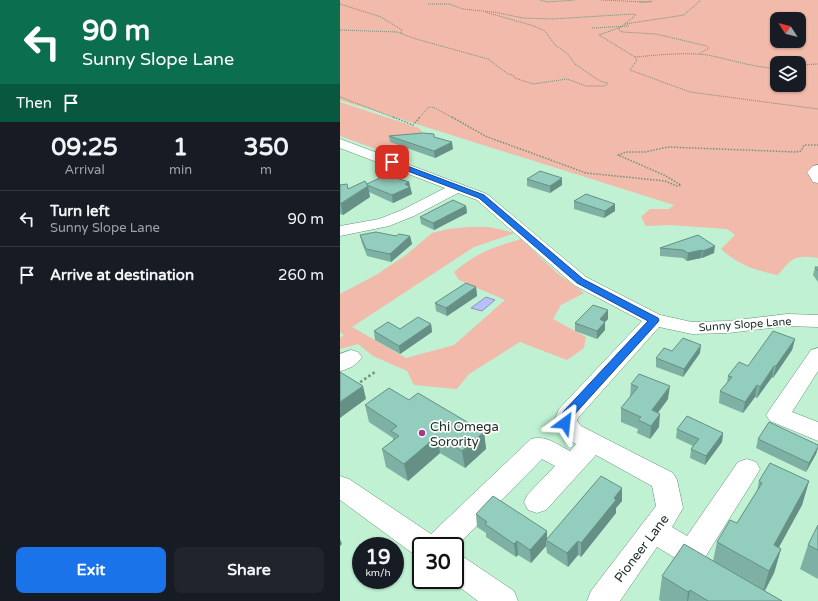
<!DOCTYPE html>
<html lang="en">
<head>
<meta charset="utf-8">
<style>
  :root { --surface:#171b24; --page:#20242c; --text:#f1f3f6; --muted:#9ea1a6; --line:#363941; --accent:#1a73e8 }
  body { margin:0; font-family:"Varela Round",sans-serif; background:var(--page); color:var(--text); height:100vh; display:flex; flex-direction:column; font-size:15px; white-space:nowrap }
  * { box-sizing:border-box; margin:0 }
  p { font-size:13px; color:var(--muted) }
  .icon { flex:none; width:22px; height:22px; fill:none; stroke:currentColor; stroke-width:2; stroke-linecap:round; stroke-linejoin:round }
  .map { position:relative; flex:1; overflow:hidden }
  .drawer { display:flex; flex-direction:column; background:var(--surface); width:340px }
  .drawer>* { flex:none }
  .guide { background:#0b6e4f; color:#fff; overflow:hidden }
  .needle { width:26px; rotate:306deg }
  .fabs { position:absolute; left:430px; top:12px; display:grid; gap:8px }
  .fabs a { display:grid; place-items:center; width:36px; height:36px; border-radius:8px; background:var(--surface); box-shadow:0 1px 3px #0004; font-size:20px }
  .speed { position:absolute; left:12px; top:537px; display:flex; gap:8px; font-size:20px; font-weight:700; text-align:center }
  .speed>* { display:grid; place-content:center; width:52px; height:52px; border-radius:50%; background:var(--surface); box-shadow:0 1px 3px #0004; line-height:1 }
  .speed small { font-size:10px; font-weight:400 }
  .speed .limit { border:2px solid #111; border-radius:6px; background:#fff; color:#111 }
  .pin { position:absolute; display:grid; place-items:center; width:34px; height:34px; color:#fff; margin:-17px; border-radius:8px; box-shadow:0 2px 6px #0006 }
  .me { position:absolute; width:44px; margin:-22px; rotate:30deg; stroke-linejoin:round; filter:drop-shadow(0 0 3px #0008) }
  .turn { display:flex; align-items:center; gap:14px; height:84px; padding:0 16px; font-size:18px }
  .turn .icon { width:52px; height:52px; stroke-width:2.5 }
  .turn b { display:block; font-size:28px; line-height:34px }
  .then { display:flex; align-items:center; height:38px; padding:0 16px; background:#0003; gap:8px; font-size:15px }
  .eta { display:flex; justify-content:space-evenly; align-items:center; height:68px; text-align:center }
  .eta b { font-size:24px; font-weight:700; line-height:28px }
  .button { display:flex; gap:8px; margin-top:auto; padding:8px 16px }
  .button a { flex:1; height:46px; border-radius:8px; background:var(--accent); color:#fff; font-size:16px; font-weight:700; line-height:46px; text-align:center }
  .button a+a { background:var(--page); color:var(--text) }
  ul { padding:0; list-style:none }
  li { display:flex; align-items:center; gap:12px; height:56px; padding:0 16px; border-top:1px solid var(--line) }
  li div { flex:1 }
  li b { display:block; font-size:15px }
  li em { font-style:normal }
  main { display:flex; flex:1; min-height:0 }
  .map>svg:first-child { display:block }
  .green { fill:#f1baaa; fill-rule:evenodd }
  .water { fill:#b7c0fd; stroke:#8894bb }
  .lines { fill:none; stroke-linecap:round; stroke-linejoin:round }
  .minor-casing { stroke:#659378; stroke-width:1 }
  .path-far2 { stroke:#70927d; stroke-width:1; stroke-dasharray:1 1; stroke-linecap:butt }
  .path-far1 { stroke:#70927d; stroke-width:1.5; stroke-dasharray:1.5 1.5; stroke-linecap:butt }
  .path { stroke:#70927d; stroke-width:2.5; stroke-dasharray:2.5 2.5; stroke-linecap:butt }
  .minor { fill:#fff; fill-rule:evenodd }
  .wall { fill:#7eb0a3 }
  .shaded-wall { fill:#669085 }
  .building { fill:#92cdbe; stroke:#669085 }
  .route { fill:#1a73e8; stroke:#114b97 }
  .poi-dot { fill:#aa3791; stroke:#fff; stroke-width:1.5 }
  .labels { text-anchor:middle; stroke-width:3.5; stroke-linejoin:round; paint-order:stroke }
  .street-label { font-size:11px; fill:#1a2c21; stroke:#fff }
  .near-poi-label { font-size:13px; fill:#1a2c21; stroke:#fff; text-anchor:start }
  .near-street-label { font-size:13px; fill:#1a2c21; stroke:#fff }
</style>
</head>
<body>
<main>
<section class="drawer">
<div class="guide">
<div class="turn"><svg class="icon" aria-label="left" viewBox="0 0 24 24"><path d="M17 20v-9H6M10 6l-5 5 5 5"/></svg><div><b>90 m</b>Sunny Slope Lane</div></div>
<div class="then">Then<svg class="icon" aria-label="arrive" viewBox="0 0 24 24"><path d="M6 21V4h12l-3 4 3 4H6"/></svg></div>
</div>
<div class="eta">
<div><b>09:25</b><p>Arrival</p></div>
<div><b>1</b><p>min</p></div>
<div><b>350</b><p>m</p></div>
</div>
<ul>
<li><svg class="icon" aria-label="left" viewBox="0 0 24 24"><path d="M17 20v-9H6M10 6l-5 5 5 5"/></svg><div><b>Turn left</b><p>Sunny Slope Lane</p></div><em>90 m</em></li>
<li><svg class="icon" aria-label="arrive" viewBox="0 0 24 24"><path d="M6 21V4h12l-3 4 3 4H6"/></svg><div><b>Arrive at destination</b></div><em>260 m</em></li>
</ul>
<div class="button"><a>Exit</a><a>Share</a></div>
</section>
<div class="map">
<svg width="478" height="601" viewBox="0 0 478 601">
  <rect width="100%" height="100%" fill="#c0f1d3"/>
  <g class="green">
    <path d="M0 0H478V258C455 255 453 257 438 275 414 270 399 265 381 249L395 235 387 229 329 225 306 226 301 217 310 209H329L334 205 0 100ZM437 19H459V41H437ZM437 63H459V85H437Z"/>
    <path d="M0 102 79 128 83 133 50 148 36 149 0 136Z"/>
    <path d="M128 227H149L175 233 134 247 12 327 66 358 114 345 165 300 119 280 114 272C136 253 154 247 181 239L217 273 244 293 221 305 213 319 246 337 244 348 227 360 180 342 129 374 117 389 74 385 67 371 33 356 18 344 0 349V338L4 335 0 332V294L36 275 66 255 92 233 108 229Z"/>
  </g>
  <path class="water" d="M146 297 155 300 142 311 131 308Z"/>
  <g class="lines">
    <g class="minor-casing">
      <g id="minor">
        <path d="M0 139 147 194 246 277 320 315 352 322 388 321 447 314 478 315V327L447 326 388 333 352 334 319 327 238 418 237 421 241 426 333 473 337 480 343 508 332 527 347 536 398 462 407 459 416 462 420 469 416 476 362 562 352 566 342 562 317 547 280 601H247L251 591 316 506 312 486 256 455 206 510 197 513 188 510 184 502 188 494 215 466 202 459 115 548V546H81V557L75 555 0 500V476L9 479 91 534 191 439C206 435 216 444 230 451L236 444C225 439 219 433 213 423L219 409 302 321 234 285 137 200 118 193 74 216 49 226 0 236V226L39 219 62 210 105 188 0 148Z"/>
        <path d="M478 165V183L473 182 467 172 473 166Z"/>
        <path d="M478 348V371L452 412 478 422V441L430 421 426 415 471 350Z"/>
        <path d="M11 350 18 352 22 357C17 365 9 369 0 371V354Z"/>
        <path d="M115 554 125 558 174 591 178 601H138L110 580H115Z"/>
      </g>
    </g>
    <g class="path-far2">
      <path d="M200 0 207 2 235 0"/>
      <path d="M261 0 304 2"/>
      <path d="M312 1 311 2H304Z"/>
      <path d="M300 2H304"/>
      <path d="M0 4 41 17 62 30 61 33"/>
      <path d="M88 4H109L123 9 154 12 183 18 212 19 293 14 296 15 281 27 259 35 295 57 297 60 290 70 350 92 478 109"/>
      <path d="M285 24 344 15 361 0"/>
      <path d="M252 28 289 26 287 24"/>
      <path d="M279 28 280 31 283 32 316 34 367 46 369 48 359 54"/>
      <path d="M0 30 57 32 76 39 148 59 168 74 173 75 175 78 193 84 227 79 246 86H265L268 83 260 81 235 64 228 54 215 45 205 31 194 26 145 12"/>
      <path d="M295 57C319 55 343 52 367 55 390 59 413 68 437 68"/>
      <path d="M459 65 478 64"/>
      <path d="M0 97 55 118"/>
      <path d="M79 118 89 107 95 108 113 118"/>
    </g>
    <g class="path-far1">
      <path d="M53 117 73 125 80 117"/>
      <path d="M112 117 145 136 246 173 325 181 337 186 341 185 324 175 278 155 286 152H305L328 147 456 152 461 151 464 145H478"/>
    </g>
    <path class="path" d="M16 385 35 372"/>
    <use href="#minor" class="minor"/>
  </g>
  <g class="wall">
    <path d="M49 136 113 149 95 158 50 142Z"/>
    <path d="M187 179 222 185 210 193 187 186Z"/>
    <path d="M69 182 72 194 53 203 29 192 30 197 3 215 0 214V185L8 189 27 184Z"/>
    <path d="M234 201 275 204V211L264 218 234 209Z"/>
    <path d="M126 206 127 213 94 230 81 224 80 217Z"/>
    <path d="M20 235 70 236 72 244 51 262 27 256 22 243Z"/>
    <path d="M358 235 374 253 362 258H361L347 261 343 258 320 256V248Z"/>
    <path d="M475 267H478V282L473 275Z"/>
    <path d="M136 287 137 296 107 316 96 311 95 303Z"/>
    <path d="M268 310V319L265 322V330L257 339 235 331V323Z"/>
    <path d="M91 324 92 332 60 354 35 340 34 331 60 329Z"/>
    <path d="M455 339 452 350 433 378 432 377 417 398 415 397 403 413 379 403 380 391 387 383 388 376 408 366Z"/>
    <path d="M332 351 360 353 343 377 316 367V358Z"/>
    <path d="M291 384 328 399 318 413 319 427 310 439 297 433 298 429 281 422V408L290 397Z"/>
    <path d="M69 400 144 432 146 449 125 468 100 453 68 481 46 467 42 449 53 440V438L29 422 25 405Z"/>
    <path d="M337 429 383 433 382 442 365 465 350 458 351 449 353 446 336 438Z"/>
    <path d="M418 439 478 445V448L476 454 466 472 416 448Z"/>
    <path d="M419 481H469L462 505 439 547 441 549 434 573 425 591 442 601H321L319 600 322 576 373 561 377 542 397 523 417 491Z"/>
    <path d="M282 501 276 508V513L241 557 238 555 228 567 207 553 206 546 191 563 178 555 176 557 146 537V533L137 527 136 514 207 531V539Z"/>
    <path d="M478 525V579L460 569 468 545Z"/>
  </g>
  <g class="shaded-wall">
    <path d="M112 142 113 149 95 158 94 151Z"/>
    <path d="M222 178V185L210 193V186Z"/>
    <path d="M69 182 72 194 53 203 52 195 65 184Z"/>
    <path d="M28 186 30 197 3 215 1 204Z"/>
    <path d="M275 204V211L264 218 265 211Z"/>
    <path d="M126 206 127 213 94 230 93 223Z"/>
    <path d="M70 236 72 244 51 262 50 254Z"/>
    <path d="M375 246 374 253 362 258 363 251Z"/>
    <path d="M362 250 361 258 347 261 348 253Z"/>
    <path d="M136 287 137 296 107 316 106 308Z"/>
    <path d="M268 310V319L265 322V330L257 339V331L260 319Z"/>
    <path d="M91 324 92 332 60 354 59 346Z"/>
    <path d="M455 339 452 350 433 378 436 366Z"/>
    <path d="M361 345 360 353 343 377 344 369Z"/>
    <path d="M434 366 432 377 417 398 420 387Z"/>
    <path d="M417 385 415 397 403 413 405 402Z"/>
    <path d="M23 386 26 399 0 418V402Z"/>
    <path d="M330 386 328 399 310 423 312 410Z"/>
    <path d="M320 414 319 427 310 439 311 426Z"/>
    <path d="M144 432 146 449 125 468 122 451Z"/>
    <path d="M383 433 382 442 365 465 366 456Z"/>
    <path d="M97 436 100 453 68 481 64 464Z"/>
    <path d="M478 447 476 454 466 472 469 463Z"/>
    <path d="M469 481 462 505 427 569 434 545Z"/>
    <path d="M282 488V501L276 508V513L241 557V543L274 498Z"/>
    <path d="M207 531V541L206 540V546L191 563 190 550Z"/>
    <path d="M0 539 2 544 0 546Z"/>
    <path d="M177 541 178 555 176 557 174 544Z"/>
    <path d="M238 541V555L228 567 227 553Z"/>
    <path d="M441 549 434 573 422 595 429 571Z"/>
    <path d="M350 590 348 601H347L348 592Z"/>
  </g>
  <g class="building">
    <path d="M83 133 94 134V137L112 142 94 151 49 136Z"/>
    <path d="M200 171 222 178 210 186 187 179Z"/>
    <path d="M46 175 69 182 65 184 70 187 52 195 27 185V184Z"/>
    <path d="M25 181 28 186 0 204V185L7 184 8 189Z"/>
    <path d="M246 194 275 204 265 211 234 201Z"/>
    <path d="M113 200 126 206 93 223 80 217Z"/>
    <path d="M36 232 56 236 59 234 70 236 50 254 26 249 20 235Z"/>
    <path d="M358 235 375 246 363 251 362 250 348 253 343 250 320 248Z"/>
    <path d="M475 267H478V271Z"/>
    <path d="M126 283 136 287 106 308 95 303Z"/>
    <path d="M253 305 268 310 260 319 265 322 257 331 235 323Z"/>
    <path d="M78 317 91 324 59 346 34 331 48 322 60 329Z"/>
    <path d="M433 331 455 339 436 366H434L420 387 417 385 405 402 380 391 392 377 388 376 399 362 408 366Z"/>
    <path d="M343 338 361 345 344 369 316 358 324 348 332 351Z"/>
    <path d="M0 372 23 386 0 402Z"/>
    <path d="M299 374 330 386 312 410 320 414 311 426 298 420 301 417 281 408 298 387 291 384Z"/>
    <path d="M49 388 69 400 78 393 144 432 122 451 97 436 64 464 42 449 59 436 51 431 57 426 25 405Z"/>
    <path d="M347 416 383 433 366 456 351 449 359 439 337 429Z"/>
    <path d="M429 422 478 445V447L469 463 418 439Z"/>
    <path d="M430 463 469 481 434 545 441 549 429 571 377 542 390 520 397 523 422 483 419 481Z"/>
    <path d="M261 476 282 488 274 498 276 500 241 543 238 541 227 553 206 540Z"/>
    <path d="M153 496 207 531 190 550 177 541 174 544 145 524 147 522 136 514Z"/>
    <path d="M478 525V550L468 545Z"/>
    <path d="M344 544 442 601H368L350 590 348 592 322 576Z"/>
  </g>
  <path class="route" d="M49 161H54L144 195 243 279 318 318 319 320 318 322 233 416 229 426 225 427 221 426 220 423 223 412 308 321 237 283 139 198 49 164Z"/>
  <circle class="poi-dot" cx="82" cy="433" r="4"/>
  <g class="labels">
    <g class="street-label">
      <text transform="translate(405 324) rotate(-4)" y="4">Sunny Slope Lane</text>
    </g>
    <g class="near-poi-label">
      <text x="90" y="431">Chi Omega<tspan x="90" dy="15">Sorority</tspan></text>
    </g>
    <g class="near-street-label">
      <text transform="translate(301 548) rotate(-53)" y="5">Pioneer Lane</text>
    </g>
  </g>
</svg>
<div class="fabs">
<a><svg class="needle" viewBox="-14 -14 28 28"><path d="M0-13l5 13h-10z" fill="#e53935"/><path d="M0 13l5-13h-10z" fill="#9ea1a6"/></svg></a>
<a><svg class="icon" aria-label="layers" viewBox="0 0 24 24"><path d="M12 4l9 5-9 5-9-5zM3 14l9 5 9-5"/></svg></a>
</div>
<div class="speed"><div>19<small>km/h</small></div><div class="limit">30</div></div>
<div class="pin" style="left:52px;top:162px;background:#d93025"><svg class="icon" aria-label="arrive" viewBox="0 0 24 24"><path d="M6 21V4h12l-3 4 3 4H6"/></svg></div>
<svg class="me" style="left:225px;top:423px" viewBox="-20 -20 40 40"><path d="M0-17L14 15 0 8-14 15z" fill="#1a73e8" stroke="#fff" stroke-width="4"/></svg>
</div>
</main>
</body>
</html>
